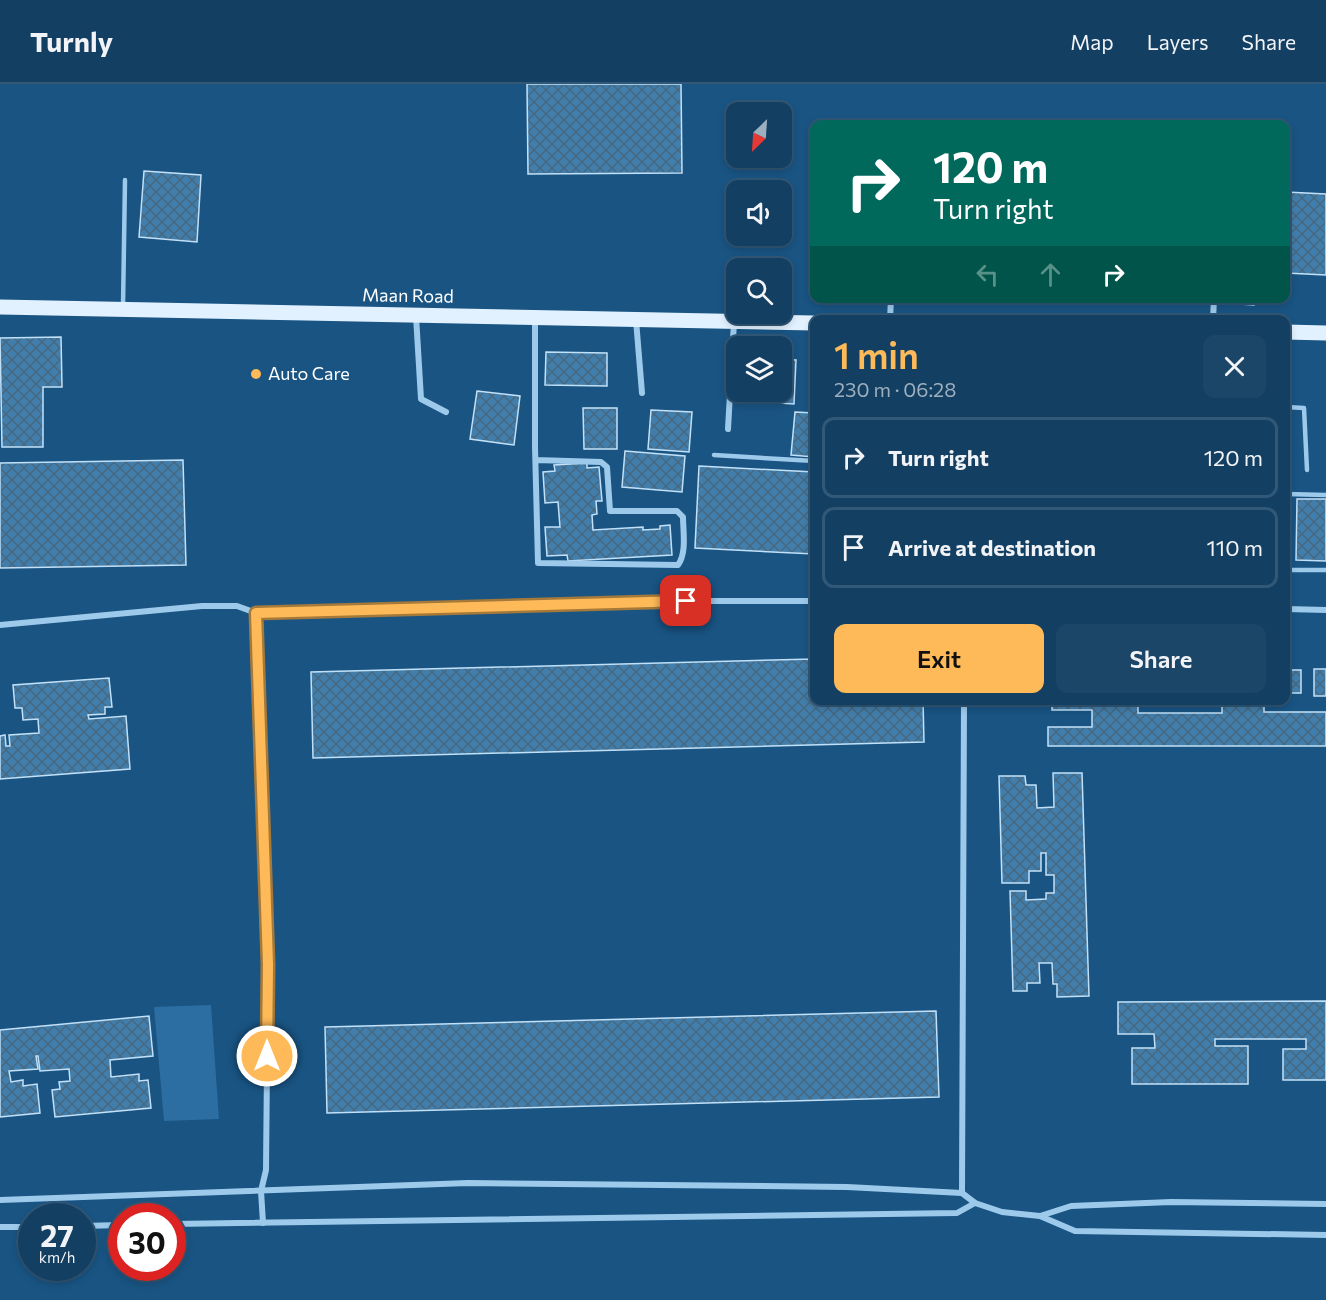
<!DOCTYPE html>
<html lang="en">
<head>
<meta charset="utf-8">
<style>
  :root { --surface:#133f62; --page:#1c4668; --text:#f1f3f6; --muted:#9dafbe; --line:#325877; --accent:#feba58 }
  body { margin:0; font-family:Commissioner,sans-serif; background:var(--page); color:var(--text); height:100vh; display:flex; flex-direction:column; font-size:22px; white-space:nowrap }
  * { box-sizing:border-box; margin:0 }
  p { font-size:20px; color:var(--muted) }
  .icon { flex:none; width:33px; height:33px; fill:none; stroke:currentColor; stroke-width:2; stroke-linecap:round; stroke-linejoin:round }
  .map { position:relative; flex:1; overflow:hidden }
  .sheet { position:absolute; left:810px; top:231px; width:480px; height:390px; display:flex; flex-direction:column; background:var(--surface); border-radius:12px; box-shadow:0 3px 9px #0003,0 0 0 2px var(--line) }
  .sheet>* { flex:none }
  .top-card { position:absolute; left:810px; top:36px; width:480px; height:183px; border-radius:12px; box-shadow:0 3px 9px #0003,0 0 0 2px var(--line); background:#00695c; color:#fff; overflow:hidden }
  .needle { width:39px; rotate:205deg }
  .controls { position:absolute; left:726px; top:18px; display:grid; gap:12px }
  .controls a { display:grid; place-items:center; width:66px; height:66px; border-radius:12px; background:var(--surface); box-shadow:0 3px 9px #0003,0 0 0 2px var(--line); font-size:30px }
  .speed { position:absolute; left:18px; top:1119px; display:flex; gap:12px; font-size:30px; font-weight:700; text-align:center }
  .speed>* { display:grid; place-content:center; width:78px; height:78px; border-radius:50%; background:var(--surface); box-shadow:0 3px 9px #0003,0 0 0 2px var(--line); line-height:1 }
  .speed small { font-size:15px; font-weight:400 }
  .speed .limit { border:9px solid #d22; background:#fff; color:#111 }
  .pin { position:absolute; display:grid; place-items:center; width:51px; height:51px; color:#fff; margin:-26px; border-radius:12px; box-shadow:0 3px 9px #0006 }
  .me { position:absolute; width:66px; margin:-33px; rotate:0deg; stroke-linejoin:round; filter:drop-shadow(0 0 4px #0008) }
  .turn { display:flex; align-items:center; gap:21px; height:126px; padding:0 24px; font-size:27px }
  .turn .icon { width:78px; height:78px; stroke-width:2.5 }
  .turn b { display:block; font-size:42px; line-height:51px }
  .lanes { display:flex; align-items:center; height:57px; padding:0 24px; background:#0003; justify-content:center; gap:30px; direction:ltr }
  .lanes .off { opacity:.35 }
  .round { display:grid; place-items:center; flex:none; width:63px; height:63px; border-radius:12px; background:var(--page) }
  .headline { display:flex; align-items:center; justify-content:space-between; height:102px; padding:0 24px }
  h1 { font-size:36px; font-weight:600; line-height:45px; color:var(--accent) }
  .cta { display:flex; gap:12px; margin-top:auto; padding:12px 24px }
  .cta a { flex:1; height:69px; border-radius:12px; background:var(--accent); color:#111; font-size:24px; font-weight:600; line-height:69px; text-align:center }
  .cta a+a { background:var(--page); color:var(--text) }
  ul { padding:0; list-style:none }
  li { display:flex; align-items:center; gap:18px; height:81px; margin:0 12px 9px; padding:0 12px; border:3px solid var(--line); border-radius:12px }
  li div { flex:1 }
  li b { display:block; font-size:22px }
  li em { font-style:normal }
  header { display:flex; align-items:center; gap:36px; box-sizing:border-box; height:84px; padding:0 30px; background:var(--surface); border-bottom:2px solid var(--line) }
  header strong { font-size:28px }
  nav { display:flex; gap:33px; margin-inline-start:auto; font-size:21px }
  .map>svg:first-child { display:block }
  .green { fill:#2c6ea2 }
  .building { fill:url(#building-cross-hatch); stroke:#c2e1f8; stroke-width:1.5 }
  .lines { fill:none; stroke-linecap:round; stroke-linejoin:round }
  .service { stroke:#9dcaeb; stroke-width:4.5 }
  .minor { stroke:#9dcaeb; stroke-width:6 }
  .primary { stroke:#e2f1ff; stroke-width:15 }
  .route-casing { stroke:#a57939; stroke-width:15 }
  .route { stroke:#feba58; stroke-width:10 }
  .poi-dot { fill:#feba58; stroke:#195483; stroke-width:2 }
  .labels { text-anchor:middle; stroke-width:6; stroke-linejoin:round; paint-order:stroke }
  .street-label { font-size:18px; fill:#fff; stroke:#195483 }
  .poi-label { font-size:18px; fill:#fff; stroke:#195483; text-anchor:start }
</style>
</head>
<body>
<header>
<strong>Turnly</strong>
<nav><a>Map</a><a>Layers</a><a>Share</a></nav>
</header>
<div class="map">
<svg width="1326" height="1216" viewBox="0 0 1326 1216">
  <defs>
    <pattern id="building-cross-hatch" width="8" height="8" patternUnits="userSpaceOnUse" patternTransform="scale(1.5)"><rect width="8" height="8" fill="#427eac"/><path d="M0 0l8 8M0 8l8-8" fill="none" stroke="#466881"/></pattern>
  </defs>
  <rect width="100%" height="100%" fill="#195483"/>
  <path class="green" d="M211 921 219 1035 164 1037 154 923Z"/>
  <g class="building">
    <path d="M527 0H681L682 89 528 90Z"/>
    <path d="M144 87 201 91 197 158 139 153Z"/>
    <path d="M1286 108 1326 110V191L1286 189Z"/>
    <path d="M1224 214H1255L1254 221 1224 219Z"/>
    <path d="M61 253 62 303H43V363H2L0 254Z"/>
    <path d="M546 268 607 269V302L545 301Z"/>
    <path d="M782 275 796 276 794 320 746 317V308H782Z"/>
    <path d="M477 307 520 312 514 361 470 355Z"/>
    <path d="M583 324H617V365H584Z"/>
    <path d="M651 326 692 328 689 368 648 365Z"/>
    <path d="M795 328 814 329V373L791 371Z"/>
    <path d="M625 367 685 372 682 408 622 403Z"/>
    <path d="M183 376 186 481 0 484V379Z"/>
    <path d="M587 379V384L599 383 602 417H596L597 430 592 431 593 446 643 443V446L660 445V442L670 441 672 471 568 477 567 471 547 472 545 443H560L558 418 545 419 543 388 555 387 554 381Z"/>
    <path d="M699 382 814 388V470L695 464Z"/>
    <path d="M1297 415H1326V477L1296 476Z"/>
    <path d="M814 575V616H923L924 658 313 674 311 588Z"/>
    <rect x="1314" y="585" width="12" height="27"/>
    <rect x="1286" y="586" width="15" height="23"/>
    <path d="M109 594 112 623H105V630L88 631 89 635 126 632 130 685 0 695V652L5 651 6 662H10L9 651 39 649 38 635 23 636 22 624H15L13 601Z"/>
    <path d="M1052 616H1138V629H1222V616H1264V628H1326V662H1048V643H1092V626H1052Z"/>
    <path d="M1053 689H1082L1089 912 1057 913V900H1053L1052 879H1039L1040 899H1027V907H1013L1010 807H1026V816L1046 815V809H1054V791H1046V769H1041V787H1029V799H1002L999 692H1025L1026 701H1036L1037 724 1054 723Z"/>
    <path d="M1326 917V996H1283V965H1306V955H1215V962H1248V1000H1132V964H1155L1154 950H1118V918Z"/>
    <path d="M936 927 939 1013 327 1029 325 943Z"/>
    <path d="M149 932 153 972 110 976 111 993 139 990V997L148 996 151 1024 55 1033 52 1006 60 1005 59 998 70 997 69 985 40 987 38 972H36L38 985 9 987 11 998 23 996V1002L37 1000 40 1029 0 1033V946Z"/>
  </g>
  <g class="lines">
    <g class="service">
      <path d="M123 223 125 96"/>
      <path d="M1286 323 1304 324 1307 386"/>
      <path d="M714 371 814 377"/>
      <path d="M1286 410 1326 411"/>
      <path d="M1286 486H1326"/>
    </g>
    <g class="minor">
      <path d="M416 232 421 315 446 328"/>
      <path d="M535 235V363L538 479 678 481C687 469 683 447 683 433L677 427H610L607 383 601 378 536 376"/>
      <path d="M636 236 642 309"/>
      <path d="M890 236 891 214"/>
      <path d="M1213 236 1214 214"/>
      <path d="M728 345 734 238"/>
      <path d="M1286 525 1326 526"/>
      <path d="M256 529 268 880 266 1086 261 1107 263 1139"/>
      <path d="M0 541 202 522H237L256 529 685 517H814"/>
      <path d="M962 1109 964 616"/>
      <path d="M0 1116 468 1099 847 1103 962 1109 975 1119 1002 1128 1040 1132 1075 1147 1326 1151"/>
      <path d="M1040 1132 1071 1122 1171 1118 1326 1120"/>
      <path d="M172 1140 957 1129 975 1119"/>
      <path d="M82 1142 122 1141"/>
      <path d="M0 1143H32"/>
    </g>
    <g class="primary">
      <path d="M0 223 814 239"/>
      <path d="M1286 248 1326 249"/>
    </g>
  </g>
  <g class="lines">
    <g class="route-casing">
      <path id="route" d="M267 972 268 880 256 529 686 517"/>
    </g>
    <use href="#route" class="route"/>
  </g>
  <circle class="poi-dot" cx="256" cy="290" r="6"/>
  <g class="labels">
    <g class="street-label">
      <text transform="translate(408 212) rotate(1)" y="6">Maan Road</text>
    </g>
    <g class="poi-label">
      <text x="268" y="296">Auto Care</text>
    </g>
  </g>
</svg>
<div class="controls">
<a><svg class="needle" viewBox="-14 -14 28 28"><path d="M0-13l5 13h-10z" fill="#e53935"/><path d="M0 13l5-13h-10z" fill="#9dafbe"/></svg></a>
<a><svg class="icon" aria-label="sound" viewBox="0 0 24 24"><path d="M4 9h4l5-4v14l-5-4H4zM17 9q2 3 0 6"/></svg></a>
<a><svg class="icon" aria-label="search" viewBox="0 0 24 24"><circle cx="10" cy="10" r="6"/><path d="M15 15l6 6"/></svg></a>
<a><svg class="icon" aria-label="layers" viewBox="0 0 24 24"><path d="M12 4l9 5-9 5-9-5zM3 14l9 5 9-5"/></svg></a>
</div>
<div class="speed"><div>27<small>km/h</small></div><div class="limit">30</div></div>
<div class="pin" style="left:686px;top:517px;background:#d93025"><svg class="icon" aria-label="arrive" viewBox="0 0 24 24"><path d="M6 21V4h12l-3 4 3 4H6"/></svg></div>
<svg class="me" style="left:267px;top:972px" viewBox="-20 -20 40 40"><circle r="17" fill="#feba58" stroke="#fff" stroke-width="3"/><path d="M0-11L8 9 0 5-8 9z" fill="#fff"/></svg>
<div class="top-card">
<div class="turn"><svg class="icon" aria-label="right" viewBox="0 0 24 24"><path d="M7 20v-9h11M14 6l5 5-5 5"/></svg><div><b>120 m</b>Turn right</div></div>
<div class="lanes"><svg class="icon off" aria-label="left" viewBox="0 0 24 24"><path d="M17 20v-9H6M10 6l-5 5 5 5"/></svg><svg class="icon off" aria-label="ahead" viewBox="0 0 24 24"><path d="M12 20V5M6 11l6-6 6 6"/></svg><svg class="icon" aria-label="right" viewBox="0 0 24 24"><path d="M7 20v-9h11M14 6l5 5-5 5"/></svg></div>
</div>
<section class="sheet">
<div class="headline"><div><h1>1 min</h1><p>230 m · 06:28</p></div><a class="round"><svg class="icon" aria-label="close" viewBox="0 0 24 24"><path d="M6 6l12 12M18 6L6 18"/></svg></a></div>
<ul>
<li><svg class="icon" aria-label="right" viewBox="0 0 24 24"><path d="M7 20v-9h11M14 6l5 5-5 5"/></svg><div><b>Turn right</b></div><em>120 m</em></li>
<li><svg class="icon" aria-label="arrive" viewBox="0 0 24 24"><path d="M6 21V4h12l-3 4 3 4H6"/></svg><div><b>Arrive at destination</b></div><em>110 m</em></li>
</ul>
<div class="cta"><a>Exit</a><a>Share</a></div>
</section>
</div>
</body>
</html>
